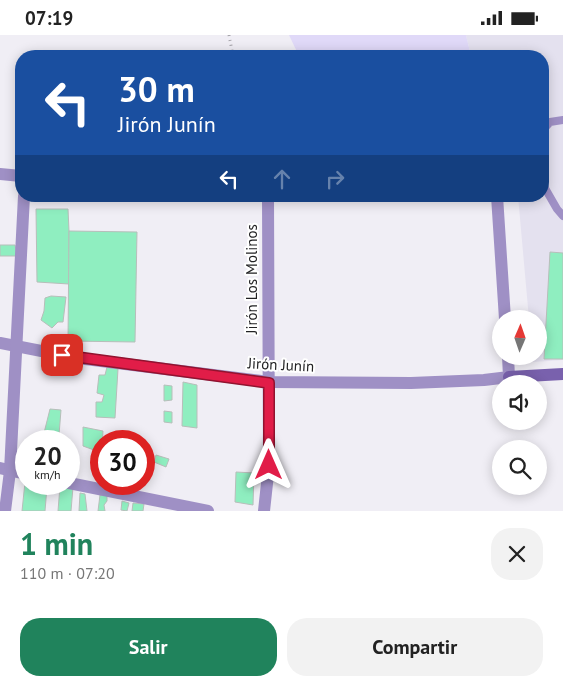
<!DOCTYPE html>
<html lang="es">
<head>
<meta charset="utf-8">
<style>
  :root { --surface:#fff; --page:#f2f2f2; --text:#222; --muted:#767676; --accent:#20835c }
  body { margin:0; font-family:"PT Sans",sans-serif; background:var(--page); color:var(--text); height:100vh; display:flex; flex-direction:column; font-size:19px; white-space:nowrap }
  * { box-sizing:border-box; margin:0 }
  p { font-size:16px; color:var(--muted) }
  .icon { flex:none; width:28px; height:28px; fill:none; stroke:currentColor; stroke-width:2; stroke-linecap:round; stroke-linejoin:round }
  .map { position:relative; height:476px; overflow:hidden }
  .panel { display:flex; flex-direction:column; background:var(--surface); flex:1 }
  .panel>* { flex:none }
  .hud { position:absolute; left:15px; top:15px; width:534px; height:152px; border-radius:20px; box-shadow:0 2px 12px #0003; background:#1a4fa0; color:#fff; overflow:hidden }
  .needle { width:32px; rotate:2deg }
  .fabs { position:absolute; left:492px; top:275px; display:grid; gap:10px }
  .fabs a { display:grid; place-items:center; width:55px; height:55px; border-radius:50%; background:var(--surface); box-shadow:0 2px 12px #0003; font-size:25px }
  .speed { position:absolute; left:15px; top:395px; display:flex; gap:10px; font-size:25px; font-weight:700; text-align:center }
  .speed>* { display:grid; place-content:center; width:65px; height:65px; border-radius:50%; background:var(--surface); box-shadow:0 2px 12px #0003; line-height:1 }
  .speed small { font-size:12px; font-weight:400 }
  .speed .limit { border:8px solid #d22; background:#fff; color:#111 }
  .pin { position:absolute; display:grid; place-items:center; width:42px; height:42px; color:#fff; margin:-21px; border-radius:10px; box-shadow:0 2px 8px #0006 }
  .me { position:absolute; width:55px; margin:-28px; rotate:0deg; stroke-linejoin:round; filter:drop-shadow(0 0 4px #0008) }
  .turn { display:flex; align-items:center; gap:18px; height:105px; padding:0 20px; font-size:22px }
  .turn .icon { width:65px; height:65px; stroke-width:2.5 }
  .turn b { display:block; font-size:35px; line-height:42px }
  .lanes { display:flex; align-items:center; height:48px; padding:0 20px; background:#0003; justify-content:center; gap:25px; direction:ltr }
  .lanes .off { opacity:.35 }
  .round { display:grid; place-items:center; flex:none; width:52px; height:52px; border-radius:20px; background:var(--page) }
  .overview { display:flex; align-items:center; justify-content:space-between; height:85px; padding:0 20px }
  h1 { font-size:30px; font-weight:700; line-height:38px; color:var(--accent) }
  .action { display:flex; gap:10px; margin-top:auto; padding:10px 20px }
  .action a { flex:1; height:58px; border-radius:20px; background:var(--accent); color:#fff; font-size:20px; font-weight:700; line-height:58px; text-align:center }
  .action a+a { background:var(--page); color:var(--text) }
  .status { display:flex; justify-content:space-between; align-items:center; height:35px; padding:0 25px; background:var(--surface); direction:ltr }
  .status svg { height:14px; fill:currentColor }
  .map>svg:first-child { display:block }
  .built { fill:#e4e1ef }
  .green { fill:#e0d9f8 }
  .building { fill:#8feec0; stroke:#b7beba }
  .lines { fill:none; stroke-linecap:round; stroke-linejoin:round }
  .path { stroke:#a3a1a7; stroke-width:3; stroke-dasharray:1 4; stroke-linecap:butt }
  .service { stroke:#9f90c5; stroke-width:8 }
  .minor { stroke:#9f90c5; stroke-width:12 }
  .secondary { stroke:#7961ad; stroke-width:12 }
  .route-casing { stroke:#92132f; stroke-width:12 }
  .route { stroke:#e11d48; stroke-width:9 }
  .labels { text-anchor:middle; stroke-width:4; stroke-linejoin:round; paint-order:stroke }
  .street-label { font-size:15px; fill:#212123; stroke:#fff }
</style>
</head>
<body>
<div class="status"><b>07:19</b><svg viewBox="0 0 49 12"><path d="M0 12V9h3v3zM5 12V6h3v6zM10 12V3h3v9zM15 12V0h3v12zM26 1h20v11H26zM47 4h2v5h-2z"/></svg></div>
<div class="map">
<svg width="563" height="476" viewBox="0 0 563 476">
  <rect width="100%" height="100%" fill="#f0eef5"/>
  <path class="built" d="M466 0H563V325L533 327 532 321H539V284H529L518 161H542V21H471Z"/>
  <path class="green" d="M289 0H466L471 21H299Z"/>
  <g class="building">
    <path d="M36 174H68L69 196V249L37 247Z"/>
    <path d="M69 196 137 197 135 307 68 306Z"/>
    <path d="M0 210H15L17 221H0Z"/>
    <path d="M550 217 563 218V324H544Z"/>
    <path d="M51 261 66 262 63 287H58L52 293 41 285 44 276 45 263Z"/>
    <path d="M107 332 118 334 115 383 96 382V367H102L104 360 97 358 99 340H105Z"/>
    <path d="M183 347 197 350V393L182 391Z"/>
    <path d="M164 350 172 351V365L164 366Z"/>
    <path d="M50 374 61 375 59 400 44 398Z"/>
    <path d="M164 376 172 377V388L164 387Z"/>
    <path d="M83 392 103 396 101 428 91 424 94 415 83 411Z"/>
    <path d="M43 402 55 405V406H43Z"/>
    <path d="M156 420 169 424 166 432 154 427Z"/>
    <path d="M236 437 254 438 253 470 235 467Z"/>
    <path d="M25 447 26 449H37V455H43L44 450 47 452 45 476H22Z"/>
    <path d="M60 451 73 452 71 476H58Z"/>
    <path d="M80 458 85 459 87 476H79Z"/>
    <path d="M100 460H107V466L104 470 105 476H98Z"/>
    <path d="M122 466 129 468 127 476 121 475Z"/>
    <path d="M133 468 144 469 143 476H132Z"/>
  </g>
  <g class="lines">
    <path class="path" d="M229 0 233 21"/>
    <g class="service">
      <path d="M542 96 550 87 563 85"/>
      <path d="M542 148 557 174 563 181"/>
    </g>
    <g class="minor">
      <path d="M0 139 21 141"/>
      <path d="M497 161 505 284"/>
      <path d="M0 308 77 323 269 347 411 348 484 345 509 342 508 321"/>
      <path d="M0 433 26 439"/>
      <path d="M69 448 208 476"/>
      <path d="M5 476 10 436 24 161"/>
      <path d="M264 476 269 430 268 161"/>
    </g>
    <path class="secondary" d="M509 342 563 339"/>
  </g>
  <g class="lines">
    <g class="route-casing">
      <path id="route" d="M62 320 269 348V430"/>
    </g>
    <use href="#route" class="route"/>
  </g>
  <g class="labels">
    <g class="street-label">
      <text transform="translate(252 244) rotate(-90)" y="5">Jirón Los Molinos</text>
      <text transform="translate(281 330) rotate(3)" y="5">Jirón Junín</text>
    </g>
  </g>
</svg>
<div class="fabs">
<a><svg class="needle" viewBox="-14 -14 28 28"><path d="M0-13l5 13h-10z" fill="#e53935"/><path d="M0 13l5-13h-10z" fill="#767676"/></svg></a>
<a><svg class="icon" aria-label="sound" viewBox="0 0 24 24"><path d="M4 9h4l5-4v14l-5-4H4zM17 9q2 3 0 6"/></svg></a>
<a><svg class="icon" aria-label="search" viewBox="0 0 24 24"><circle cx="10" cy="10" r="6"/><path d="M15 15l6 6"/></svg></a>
</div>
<div class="speed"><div>20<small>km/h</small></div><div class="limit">30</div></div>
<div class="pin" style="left:62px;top:320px;background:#d93025"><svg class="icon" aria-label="arrive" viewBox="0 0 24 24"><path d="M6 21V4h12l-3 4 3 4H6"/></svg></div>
<svg class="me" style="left:269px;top:430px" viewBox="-20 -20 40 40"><path d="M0-17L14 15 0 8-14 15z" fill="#e11d48" stroke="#fff" stroke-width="4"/></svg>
<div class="hud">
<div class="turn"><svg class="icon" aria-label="left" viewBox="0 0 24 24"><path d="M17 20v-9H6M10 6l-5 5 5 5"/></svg><div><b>30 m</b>Jirón Junín</div></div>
<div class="lanes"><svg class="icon" aria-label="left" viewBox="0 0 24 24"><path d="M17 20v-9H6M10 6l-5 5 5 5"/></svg><svg class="icon off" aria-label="ahead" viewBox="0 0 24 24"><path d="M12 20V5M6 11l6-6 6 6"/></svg><svg class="icon off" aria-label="right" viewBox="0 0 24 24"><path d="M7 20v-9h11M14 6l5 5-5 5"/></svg></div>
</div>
</div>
<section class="panel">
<div class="overview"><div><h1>1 min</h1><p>110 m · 07:20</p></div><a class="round"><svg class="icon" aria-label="close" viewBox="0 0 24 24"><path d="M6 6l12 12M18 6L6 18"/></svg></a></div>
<div class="action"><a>Salir</a><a>Compartir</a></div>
</section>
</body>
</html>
